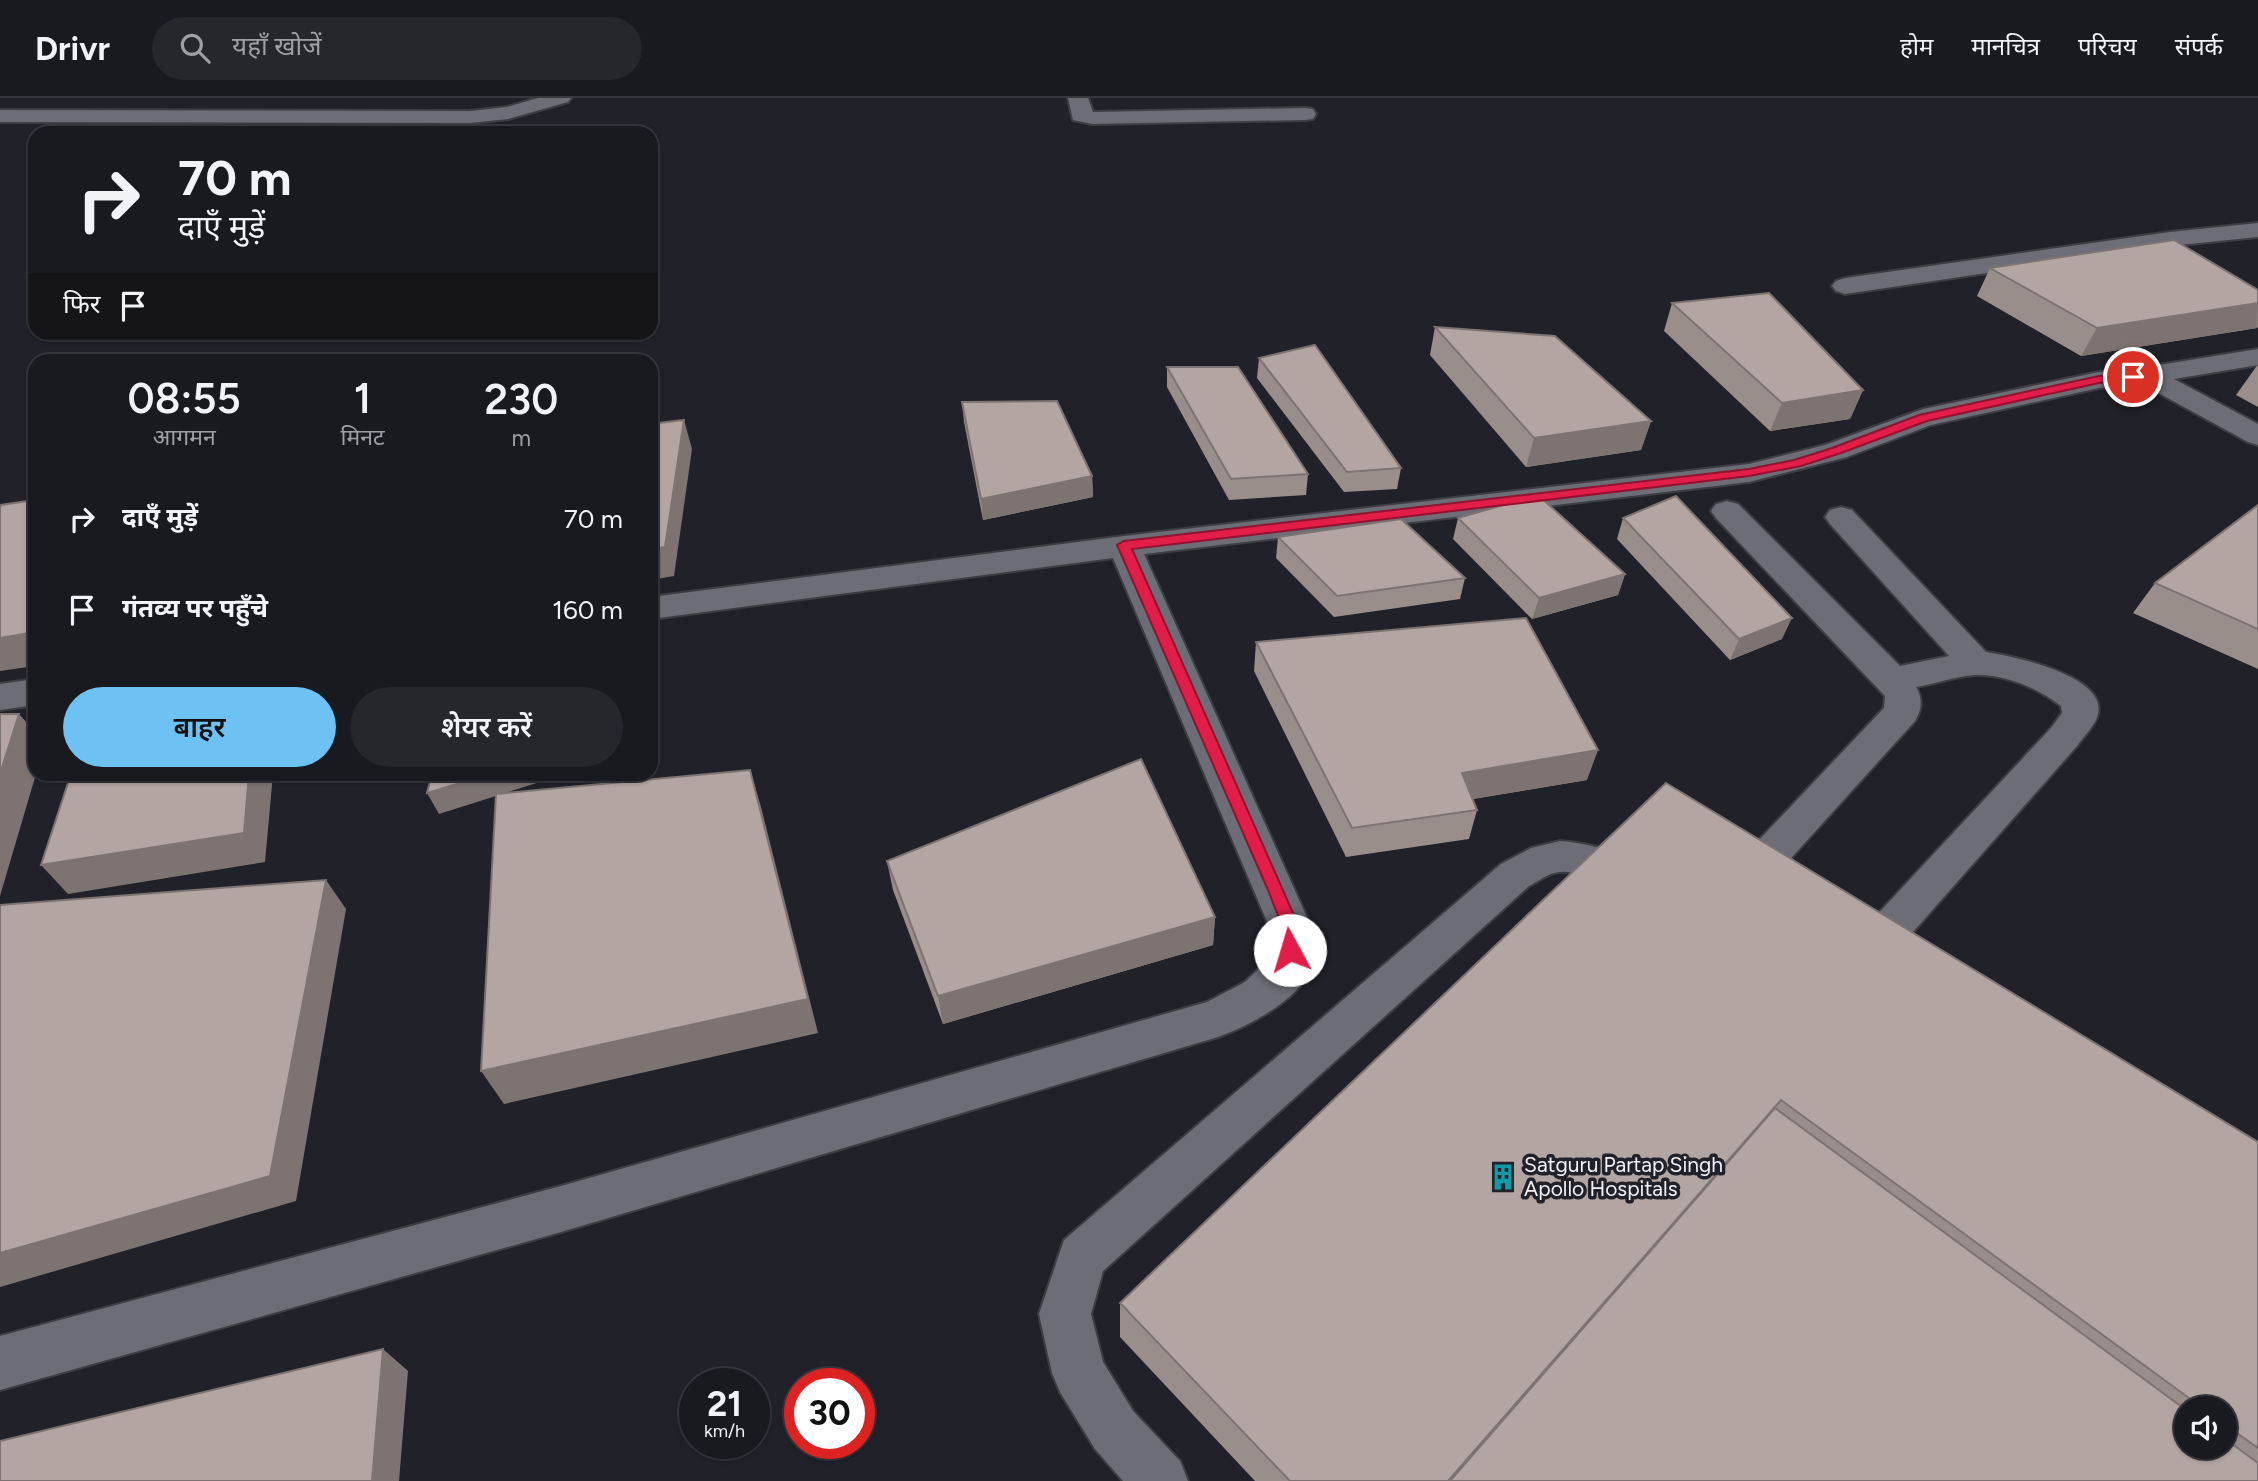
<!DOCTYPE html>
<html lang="hi">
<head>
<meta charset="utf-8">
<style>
  :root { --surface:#191920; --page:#26262d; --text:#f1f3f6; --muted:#9fa0a5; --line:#37383e; --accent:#6dc2f3 }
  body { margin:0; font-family:Figtree,"Noto Sans Devanagari",sans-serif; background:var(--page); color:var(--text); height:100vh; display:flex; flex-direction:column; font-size:26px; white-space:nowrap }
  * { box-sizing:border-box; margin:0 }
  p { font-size:23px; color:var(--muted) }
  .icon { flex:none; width:38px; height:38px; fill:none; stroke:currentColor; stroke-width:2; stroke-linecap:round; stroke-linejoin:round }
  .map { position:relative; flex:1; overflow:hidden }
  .sheet { position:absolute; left:28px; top:256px; width:630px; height:427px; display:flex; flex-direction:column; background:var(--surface); border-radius:21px; box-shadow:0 2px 5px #0004,0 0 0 2px var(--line) }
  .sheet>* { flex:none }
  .top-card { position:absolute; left:28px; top:28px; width:630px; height:214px; border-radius:21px; box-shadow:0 2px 5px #0004,0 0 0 2px var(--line); background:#191920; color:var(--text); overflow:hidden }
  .controls { position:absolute; left:2174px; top:1298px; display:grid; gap:14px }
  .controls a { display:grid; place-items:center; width:63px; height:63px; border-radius:50%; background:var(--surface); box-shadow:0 2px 5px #0004,0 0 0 2px var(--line); font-size:35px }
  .speed { position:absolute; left:679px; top:1270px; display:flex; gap:14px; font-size:35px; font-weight:700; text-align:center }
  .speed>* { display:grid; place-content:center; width:91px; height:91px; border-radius:50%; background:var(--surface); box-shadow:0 2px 5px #0004,0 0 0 2px var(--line); line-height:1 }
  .speed small { font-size:18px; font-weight:400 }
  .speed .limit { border:10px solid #d22; background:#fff; color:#111 }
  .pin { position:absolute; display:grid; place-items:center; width:60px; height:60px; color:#fff; margin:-30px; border:4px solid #fff; border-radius:50%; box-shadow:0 2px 7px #0007 }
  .me { position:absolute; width:77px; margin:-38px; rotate:354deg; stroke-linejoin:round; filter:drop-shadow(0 0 5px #0008) }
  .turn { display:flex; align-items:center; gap:24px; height:147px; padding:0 35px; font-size:32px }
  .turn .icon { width:91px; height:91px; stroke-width:2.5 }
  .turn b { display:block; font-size:49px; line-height:60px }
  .then { display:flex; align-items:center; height:66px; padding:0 35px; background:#0003; gap:14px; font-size:26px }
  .eta { display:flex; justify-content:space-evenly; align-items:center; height:119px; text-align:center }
  .eta b { font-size:42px; font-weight:600; line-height:49px }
  .cta { display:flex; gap:14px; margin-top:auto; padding:14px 35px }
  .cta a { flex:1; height:80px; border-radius:42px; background:var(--accent); color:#111; font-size:28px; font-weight:600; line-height:80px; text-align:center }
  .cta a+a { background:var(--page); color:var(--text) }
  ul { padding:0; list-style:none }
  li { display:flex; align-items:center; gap:21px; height:91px; padding:0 35px }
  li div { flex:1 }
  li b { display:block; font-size:26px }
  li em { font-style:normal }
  header { display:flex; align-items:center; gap:42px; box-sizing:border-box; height:98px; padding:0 35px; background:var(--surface); border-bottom:2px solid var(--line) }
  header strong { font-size:33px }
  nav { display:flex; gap:38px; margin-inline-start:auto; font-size:24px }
  .search { width:490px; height:63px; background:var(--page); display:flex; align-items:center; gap:18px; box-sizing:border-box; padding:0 24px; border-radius:38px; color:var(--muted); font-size:26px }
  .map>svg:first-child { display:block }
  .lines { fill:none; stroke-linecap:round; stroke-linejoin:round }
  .minor-casing { stroke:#3d3d44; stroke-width:4 }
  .minor { fill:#6d6d78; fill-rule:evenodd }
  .wall { fill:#9a8e8a; fill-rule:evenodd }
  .shaded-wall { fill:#7d7471 }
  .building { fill:#b3a5a1; stroke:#7d7471; stroke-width:2 }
  .route { fill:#e11d48; stroke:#92132f; stroke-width:2 }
  .labels { text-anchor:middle; stroke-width:7; stroke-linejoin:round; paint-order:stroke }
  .near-poi-label { font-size:21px; fill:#f1f1f7; stroke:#21212a; text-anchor:start }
</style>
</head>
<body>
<header>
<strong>Drivr</strong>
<div class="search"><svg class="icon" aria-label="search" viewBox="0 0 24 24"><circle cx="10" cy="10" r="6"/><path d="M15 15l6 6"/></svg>यहाँ खोजें</div>
<nav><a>होम</a><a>मानचित्र</a><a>परिचय</a><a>संपर्क</a></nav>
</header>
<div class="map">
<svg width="2258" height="1383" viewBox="0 0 2258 1383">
  <rect width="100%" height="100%" fill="#21212a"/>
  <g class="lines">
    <g class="minor-casing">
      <g id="minor">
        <path d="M538 0H571L568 4 508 21 470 25 0 24V12L470 13 507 9Z"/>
        <path d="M1068 0H1088L1093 14 1305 10 1313 11 1316 16 1313 21 1305 22 1092 26 1073 22Z"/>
        <path d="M2258 125V139L2170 148 1845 196 1836 193 1832 188 1836 183 1845 180 2170 134Z"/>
        <path d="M2258 251V267L2174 281 2258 326V347L2248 344 2155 293 2133 287 2099 290 1931 327 1847 359 1749 384 1144 456 1313 833C1312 845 1313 860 1309 872 1300 902 1246 929 1218 939L561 1134 0 1292V1238L561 1088 1207 904 1245 884 1267 863 1271 833 1113 460 651 521V499L1124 438 1749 366 1825 347 1923 311 2099 274 2134 271Z"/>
        <path d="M1727 403 1738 406 1900 568 1949 558 1830 426 1825 419 1830 412 1841 409 1852 412 1986 554C2011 558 2107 577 2098 616 2096 627 2083 639 2077 648L1876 876 1861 881 1846 876 1840 863 1846 850 2051 630 2062 615 2061 608C2038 590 2005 576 1975 577 1956 578 1935 586 1916 589 1923 601 1922 611 1915 623L1753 802 1738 807 1723 802 1717 791 1723 780 1884 610 1885 598 1716 420 1711 413 1716 406Z"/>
        <path d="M35 581V607L0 612V586Z"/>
        <path d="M1560 743C1590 745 1638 757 1652 785L1646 796 1632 801C1607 793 1582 768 1554 775 1546 777 1537 784 1529 788L1103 1173 1091 1216 1103 1264 1133 1313 1180 1363 1188 1383H1123L1095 1351 1060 1294 1052 1275 1039 1216 1064 1142 1501 766 1531 750Z"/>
      </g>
    </g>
    <use href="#minor" class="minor"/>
  </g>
  <g class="wall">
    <path d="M1990 170 2258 192V229L2257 230 2081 258 1977 198Z"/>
    <path d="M1672 205 1863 292 1850 321 1770 333 1664 233Z"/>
    <path d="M1435 229 1651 323 1641 352 1526 369 1430 257Z"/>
    <path d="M1259 260 1401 370 1397 391 1344 394 1257 280Z"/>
    <path d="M2258 267V309L2236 297 2256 269Z"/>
    <path d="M1167 269 1308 376 1306 397 1229 402 1167 289Z"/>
    <path d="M962 304 1092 378 1093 399 983 422 964 324Z"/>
    <path d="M2258 407V571L2133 515 2155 485Z"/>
    <path d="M1458 420 1625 476 1618 497 1532 521 1453 441Z"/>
    <path d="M1623 420 1782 541 1730 562 1617 441Z"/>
    <path d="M1278 439 1465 480 1460 501 1334 519 1276 460Z"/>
    <path d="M1256 544 1587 682 1473 701 1477 712 1469 741 1346 759 1254 573Z"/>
    <path d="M1666 685 2258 1044V1383H1255L1120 1239V1205ZM2186 1311H2224V1349H2186Z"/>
    <path d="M887 763 1215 819 1213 847 943 926 893 792Z"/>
  </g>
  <g class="shaded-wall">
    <path d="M2258 205 2257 230 2081 258 2097 230Z"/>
    <path d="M1863 292 1850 321 1770 333 1782 305Z"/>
    <path d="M684 322 692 351 674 478 651 482V451Z"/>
    <path d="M1651 323 1641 352 1526 369 1534 340Z"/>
    <path d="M1092 378 1093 399 983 422 981 401Z"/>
    <path d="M1625 476 1618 497 1532 521 1539 500Z"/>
    <path d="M1792 520 1782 541 1730 562 1739 541Z"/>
    <path d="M35 534V568L0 573V540Z"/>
    <path d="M19 616 35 634 36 676 0 798V676Z"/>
    <path d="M1598 652 1587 682 1454 704 1462 675Z"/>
    <path d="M750 672 761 709 818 935 504 1006 481 973Z"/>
    <path d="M249 676H273L265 764 68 796 41 767Z"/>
    <path d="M490 676H565L439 716 427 695Z"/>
    <path d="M326 782 346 811 296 1103 0 1189V1155Z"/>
    <path d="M1215 819 1213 847 943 926 938 898Z"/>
    <path d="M383 1251 408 1273 399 1383H372Z"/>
  </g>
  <g class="building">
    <path d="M2174 142 2258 192V205L2097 230 1990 170Z"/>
    <path d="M1769 195 1863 292 1782 305 1672 205Z"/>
    <path d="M1435 229 1555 238 1651 323 1534 340Z"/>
    <path d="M1315 247 1401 370 1347 374 1259 260Z"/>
    <path d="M1167 269H1238L1308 376 1231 381Z"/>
    <path d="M1057 303 1092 378 981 401 962 304Z"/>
    <path d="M684 322 665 449 651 451V326Z"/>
    <path d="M1538 397 1625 476 1539 500 1458 420Z"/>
    <path d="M1676 398 1792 520 1739 541 1623 420Z"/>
    <path d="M35 402V534L0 540V410L1 407Z"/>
    <path d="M2258 407V531L2155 485Z"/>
    <path d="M1401 421 1465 480 1337 498 1278 439Z"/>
    <path d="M1526 520 1598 652 1462 675 1477 712 1352 730 1256 544Z"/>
    <path d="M0 616H19L0 676Z"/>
    <path d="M1141 661 1215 819 938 898 887 763Z"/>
    <path d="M750 672 808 901 481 973 496 696Z"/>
    <path d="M71 676H249L244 735 41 767Z"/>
    <path d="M432 676H490L427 695Z"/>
    <path d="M1666 685 2258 1044V1350L2224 1326V1311H2204L1781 1002 1448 1383H1290L1120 1205Z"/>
    <path d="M326 782 270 1078 0 1155V807Z"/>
    <path d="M1775 1010 2186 1312V1349H2224V1340L2258 1365V1383H1450Z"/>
    <path d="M383 1251 372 1383H0V1343Z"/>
  </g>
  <path class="route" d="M2133 275 2137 276V281L2099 285 1927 323 1841 355 1801 368 1749 378 1132 451 1301 833 1297 857 1290 859 1284 857 1281 852 1284 833 1268 792 1117 447 1124 443 1749 371 1794 362 1832 350 1919 317 2099 278Z"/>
  <defs>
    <g id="building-bare" transform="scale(2.1)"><path d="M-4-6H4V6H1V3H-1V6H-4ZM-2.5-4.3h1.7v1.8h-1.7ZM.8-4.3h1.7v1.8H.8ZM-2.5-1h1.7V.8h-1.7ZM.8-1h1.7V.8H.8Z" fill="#0f9aa8" stroke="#21212a" stroke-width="2.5" paint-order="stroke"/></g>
  </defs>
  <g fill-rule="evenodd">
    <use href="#building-bare" x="1503" y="1079"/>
  </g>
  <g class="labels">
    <g class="near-poi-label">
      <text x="1524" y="1074">Satguru Partap Singh<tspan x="1524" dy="24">Apollo Hospitals</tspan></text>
    </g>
  </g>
</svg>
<div class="controls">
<a><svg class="icon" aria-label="sound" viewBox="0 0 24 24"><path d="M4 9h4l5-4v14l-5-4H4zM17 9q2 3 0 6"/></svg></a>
</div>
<div class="speed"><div>21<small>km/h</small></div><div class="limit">30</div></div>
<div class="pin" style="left:2133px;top:279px;background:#d93025"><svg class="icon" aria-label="arrive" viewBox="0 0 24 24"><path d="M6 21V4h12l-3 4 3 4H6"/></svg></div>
<svg class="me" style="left:1290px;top:852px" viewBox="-20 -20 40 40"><circle r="19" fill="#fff"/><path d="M0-13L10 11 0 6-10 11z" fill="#e11d48"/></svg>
<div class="top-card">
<div class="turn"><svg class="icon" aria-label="right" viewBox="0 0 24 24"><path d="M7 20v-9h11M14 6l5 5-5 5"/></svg><div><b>70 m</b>दाएँ मुड़ें</div></div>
<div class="then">फिर<svg class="icon" aria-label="arrive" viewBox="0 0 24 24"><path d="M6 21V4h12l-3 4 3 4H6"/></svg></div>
</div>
<section class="sheet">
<div class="eta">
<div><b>08:55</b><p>आगमन</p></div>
<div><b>1</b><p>मिनट</p></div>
<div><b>230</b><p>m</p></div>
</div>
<ul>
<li><svg class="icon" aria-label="right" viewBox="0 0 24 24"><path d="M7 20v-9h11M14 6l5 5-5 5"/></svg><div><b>दाएँ मुड़ें</b></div><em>70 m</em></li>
<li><svg class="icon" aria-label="arrive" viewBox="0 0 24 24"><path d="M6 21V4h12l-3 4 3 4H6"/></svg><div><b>गंतव्य पर पहुँचे</b></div><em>160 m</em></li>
</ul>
<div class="cta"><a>बाहर</a><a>शेयर करें</a></div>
</section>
</div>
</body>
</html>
